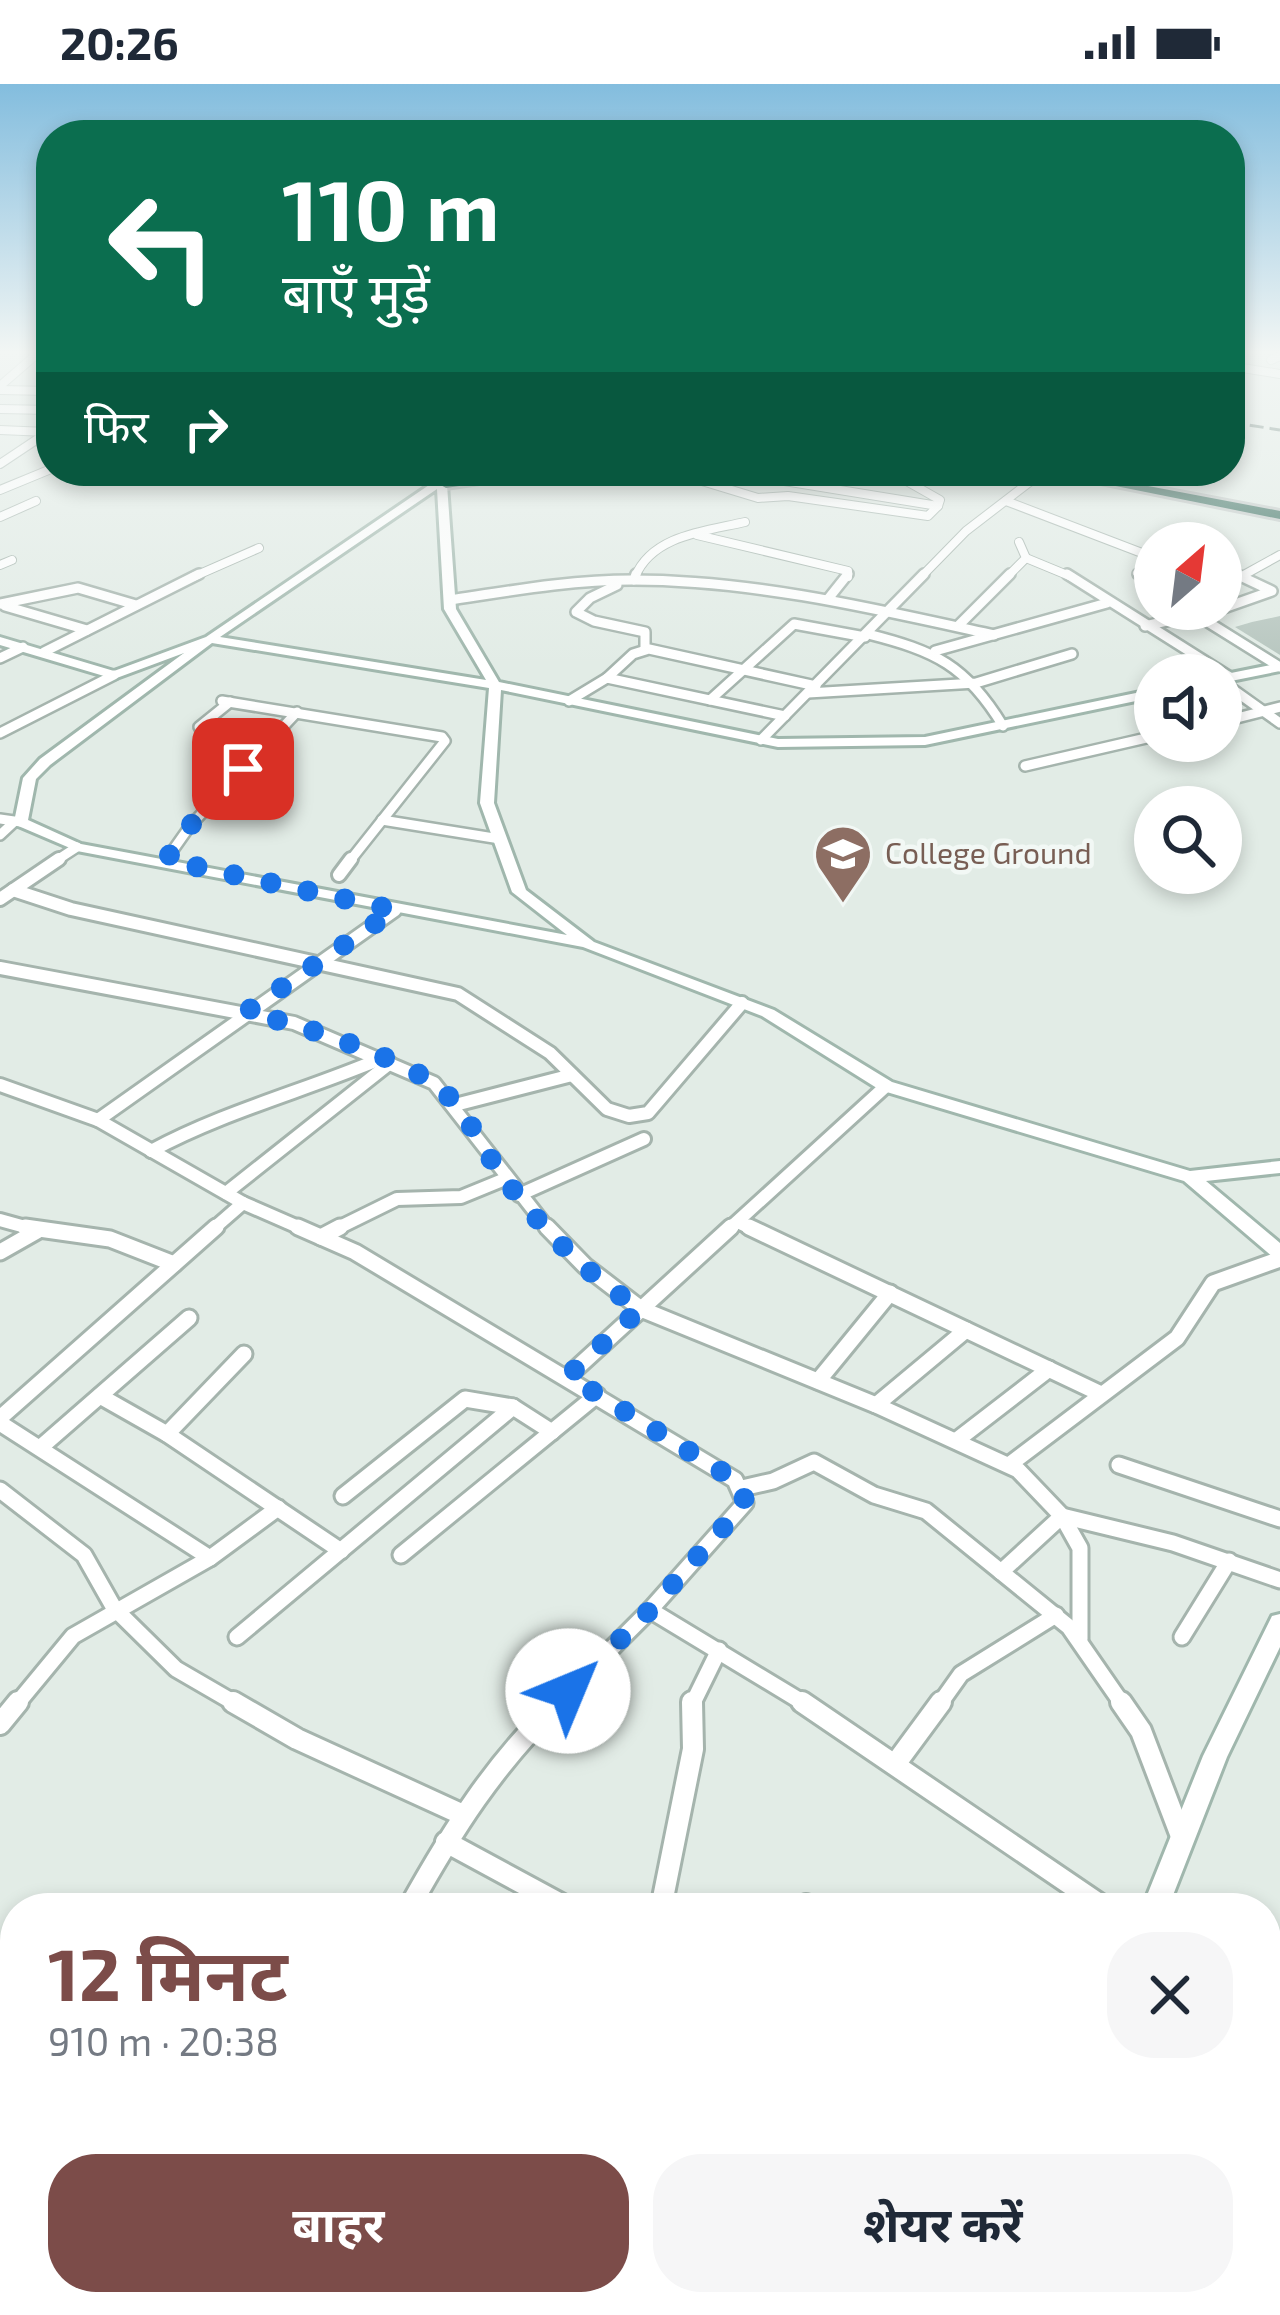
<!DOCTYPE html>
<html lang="hi">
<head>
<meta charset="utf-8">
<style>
  :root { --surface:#fff; --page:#f6f6f7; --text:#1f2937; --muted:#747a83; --accent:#7c4c49 }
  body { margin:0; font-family:"Exo 2","Noto Sans Devanagari",sans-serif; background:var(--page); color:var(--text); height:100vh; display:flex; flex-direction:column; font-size:45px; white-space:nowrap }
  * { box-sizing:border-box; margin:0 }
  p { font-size:39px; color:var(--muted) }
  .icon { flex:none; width:66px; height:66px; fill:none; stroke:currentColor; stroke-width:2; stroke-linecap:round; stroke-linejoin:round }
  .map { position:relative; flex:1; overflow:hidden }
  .drawer { position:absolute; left:0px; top:1809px; width:1281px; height:423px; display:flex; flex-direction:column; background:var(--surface); border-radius:48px 48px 0 0; box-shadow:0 6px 18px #0003 }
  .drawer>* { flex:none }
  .banner { position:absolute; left:36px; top:36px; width:1209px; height:366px; border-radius:48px; box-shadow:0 6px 18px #0003; background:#0b6e4f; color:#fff; overflow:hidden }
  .needle { width:78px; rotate:28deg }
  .tools { position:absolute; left:1134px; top:438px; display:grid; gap:24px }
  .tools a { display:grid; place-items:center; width:108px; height:108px; border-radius:50%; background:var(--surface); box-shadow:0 6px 18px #0003; font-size:60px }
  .pin { position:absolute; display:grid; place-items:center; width:102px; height:102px; color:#fff; margin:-51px; border-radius:24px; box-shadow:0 6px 18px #0006 }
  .me { position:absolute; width:132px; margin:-66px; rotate:45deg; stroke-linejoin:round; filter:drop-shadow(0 0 9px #0008) }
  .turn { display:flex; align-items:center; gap:42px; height:252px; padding:0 48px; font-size:54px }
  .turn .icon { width:156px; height:156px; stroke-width:2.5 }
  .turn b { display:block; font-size:84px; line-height:102px }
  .then { display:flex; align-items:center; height:114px; padding:0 48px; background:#0003; gap:24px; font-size:45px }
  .round { display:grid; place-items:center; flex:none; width:126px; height:126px; border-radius:48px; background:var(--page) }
  .headline { display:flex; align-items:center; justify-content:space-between; height:204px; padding:0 48px }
  h1 { font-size:72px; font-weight:700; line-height:90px; color:var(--accent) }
  .button { display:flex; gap:24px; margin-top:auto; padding:24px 48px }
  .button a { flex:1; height:138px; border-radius:48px; background:var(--accent); color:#fff; font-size:48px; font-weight:700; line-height:138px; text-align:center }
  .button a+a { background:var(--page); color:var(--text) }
  .status { display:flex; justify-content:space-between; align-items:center; height:84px; padding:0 60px; background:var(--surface); direction:ltr }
  .status svg { height:33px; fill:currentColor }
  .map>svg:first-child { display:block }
  .building { fill:#b7c6bf }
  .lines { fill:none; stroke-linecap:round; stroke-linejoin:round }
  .street-far4-casing { stroke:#a5b4ad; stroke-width:10 }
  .street-far3-casing { stroke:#a5b4ad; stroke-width:14 }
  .street-far2-casing { stroke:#a5b4ad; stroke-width:18 }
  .street-far1-casing { stroke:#a5b4ad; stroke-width:21 }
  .street-casing { stroke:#a5b4ad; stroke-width:26 }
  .secondary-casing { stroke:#a0b7ad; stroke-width:6 }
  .highway-casing { stroke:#c1c8c6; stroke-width:6 }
  .street-far4 { stroke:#fff; stroke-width:8 }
  .street-far3 { stroke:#fff; stroke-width:9 }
  .street-far2 { stroke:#fff; stroke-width:12 }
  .street-far1 { stroke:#fff; stroke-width:15 }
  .street { stroke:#fff; stroke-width:20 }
  .secondary { fill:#fff; fill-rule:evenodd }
  .highway { fill:#2f6757; fill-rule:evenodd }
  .rail { stroke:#5d776e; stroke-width:3; stroke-dasharray:14 6; stroke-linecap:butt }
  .route { stroke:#1a73e8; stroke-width:21; stroke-dasharray:0 37.8 }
  .labels { text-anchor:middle; stroke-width:9; stroke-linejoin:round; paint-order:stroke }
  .far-education-label { font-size:30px; fill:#785e54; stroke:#f2f8f5; text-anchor:start }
</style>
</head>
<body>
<div class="status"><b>20:26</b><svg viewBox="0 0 49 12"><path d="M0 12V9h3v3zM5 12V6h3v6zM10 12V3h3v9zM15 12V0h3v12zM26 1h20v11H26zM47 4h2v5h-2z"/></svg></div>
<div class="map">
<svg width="1280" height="2231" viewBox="0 0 1280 2231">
  <rect width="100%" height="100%" fill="#e2ece6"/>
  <path class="building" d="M1280 532V571L1235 543 1252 538Z"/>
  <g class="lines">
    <g class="street-far4-casing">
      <g id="street-far4">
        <path d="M1271 276 1280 272"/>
        <path d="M1230 282 1280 290"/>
        <path d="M0 302 37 270"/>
        <path d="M0 306 51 307"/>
        <path d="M0 325 51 326"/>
        <path d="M0 346 47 348"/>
        <path d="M0 380 48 348"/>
        <path d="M77 387 138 397 157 387"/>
        <path d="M629 387 735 389 938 422 940 416 903 395 861 387"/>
        <path d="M802 392 859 387"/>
        <path d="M692 394 758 414 788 412 928 432 938 422"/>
        <path d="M0 406 51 385"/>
        <path d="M1006 417 1155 474"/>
        <path d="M0 433 36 417"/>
        <path d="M697 451 848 487V493"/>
        <path d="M1026 474 1072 493"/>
        <path d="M0 481 12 476"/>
        <path d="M1221 483 1242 493"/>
        <path d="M1242 492 1280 471"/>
        <path d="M193 493 259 464"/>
        <path d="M635 493C652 451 706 447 745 438"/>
        <path d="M921 493 966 447 1044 387"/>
        <path d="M1007 493 1026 474 1019 458"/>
        <path d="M1142 493 1137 489 1155 478"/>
      </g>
    </g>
    <g class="street-far3-casing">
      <g id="street-far3">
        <path d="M1067 490 1230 593"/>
        <path d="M1138 490 1155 503"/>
        <path d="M634 496 636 490"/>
        <path d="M617 501 590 514 576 528 594 537 645 548V565"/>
        <path d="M828 515 848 490"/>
        <path d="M450 516C510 507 571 496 632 496 754 496 876 525 994 551"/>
        <path d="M0 520 78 504 136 521"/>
        <path d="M5 522 87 546"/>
        <path d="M1187 525 1280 583"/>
        <path d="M1221 525 1272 507 1236 490"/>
        <path d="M958 542 1010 490"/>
        <path d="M1145 542 1197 530"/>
        <path d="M868 550C935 567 966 581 1003 642"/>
        <path d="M935 567 1107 519"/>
        <path d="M44 568 199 490"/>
        <path d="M0 574 23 563"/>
        <path d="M607 594 633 570 649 565 816 602"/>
        <path d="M1221 597 1280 639"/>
        <path d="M808 609 976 599 1072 570"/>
        <path d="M710 616 794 540 865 553"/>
        <path d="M222 617 442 653 445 657 349 778"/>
        <path d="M569 617 607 594 785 632"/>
        <path d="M1221 638 1280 623"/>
        <path d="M199 643 230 618"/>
        <path d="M0 649 114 591"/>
        <path d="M761 656 924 490"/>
        <path d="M1025 682 1155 652"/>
        <path d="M0 735 21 738"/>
        <path d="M382 736 500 755"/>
        <path d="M0 751 14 738"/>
        <path d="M166 776 190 742 297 628"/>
        <path d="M54 778 77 763"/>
      </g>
    </g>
    <g class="street-far2-casing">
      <g id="street-far2">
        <path d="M339 791 351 775"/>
        <path d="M13 806 71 825 458 910 550 969 607 1025 629 1032 648 1029 742 919"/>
        <path d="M0 815 59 775"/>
        <path d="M0 884 294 939 434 999 549 1146"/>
        <path d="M0 1001 98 1036 243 1119 305 1146"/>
        <path d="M455 1021 572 991"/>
        <path d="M98 1036 395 826"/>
        <path d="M151 1067C223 1028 304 1007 380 975"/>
        <path d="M226 1109 390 979"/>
        <path d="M519 1111 644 1055"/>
        <path d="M0 1136 36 1146"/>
        <path d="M740 1139 755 1146"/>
        <path d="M212 1146 243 1119"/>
        <path d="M334 1146 397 1115 461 1113 505 1095"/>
        <path d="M728 1146 886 1002"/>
      </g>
    </g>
    <g class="street-far1-casing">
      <g id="street-far1">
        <path d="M25 1143 110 1155 174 1180"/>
        <path d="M298 1143 355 1168 735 1396 745 1419 650 1526 807 1621"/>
        <path d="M547 1143 585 1182 641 1225 876 1321 1018 1386 1062 1432 1080 1464V1555"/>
        <path d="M749 1143 1099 1309"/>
        <path d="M321 1153 340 1143"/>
        <path d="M0 1168 37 1147"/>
        <path d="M568 1292 731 1143"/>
        <path d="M818 1297 890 1209"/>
        <path d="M100 1312 167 1350 341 1467"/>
        <path d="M876 1321 966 1246"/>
        <path d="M0 1334 216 1143"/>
        <path d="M0 1339 210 1474"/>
        <path d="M167 1350 244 1270"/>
        <path d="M957 1356 1049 1285"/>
        <path d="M41 1363 189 1234"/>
        <path d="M1009 1381 1177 1254 1213 1199 1280 1175"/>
        <path d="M1119 1381 1280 1435"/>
        <path d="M742 1404 773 1397 814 1378 874 1411 926 1427 1069 1543 1123 1621"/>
        <path d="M0 1406 84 1471 114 1524 176 1585 238 1621"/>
        <path d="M343 1412 465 1315 513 1323 552 1348"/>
        <path d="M401 1471 597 1311"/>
        <path d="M1001 1488 1062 1432 1173 1459 1280 1496"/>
        <path d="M237 1553 513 1323"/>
        <path d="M1182 1553 1229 1477"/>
        <path d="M16 1621 73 1552 210 1474 278 1424"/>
        <path d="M555 1621 650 1526"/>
        <path d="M692 1621 719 1566"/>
        <path d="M939 1621 961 1590 1056 1531"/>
      </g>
    </g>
    <g class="street-casing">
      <g id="street">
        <path d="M233 1618 297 1655 461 1730"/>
        <path d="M802 1618 1105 1824"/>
        <path d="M1121 1618 1141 1647 1181 1752"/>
        <path d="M0 1640 18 1618"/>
        <path d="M896 1679 941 1618"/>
        <path d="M446 1758 568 1824"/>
        <path d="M806 1821 813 1824"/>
        <path d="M409 1824C453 1745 493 1682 558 1618"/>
        <path d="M661 1824 693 1665 692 1618"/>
        <path d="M1266 1918 1280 1924"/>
        <path d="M0 1961 15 1950"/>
        <path d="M347 2217 369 2231"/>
        <path d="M1011 2217 1039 2231"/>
        <path d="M1073 2217V2231"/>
        <path d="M15 2231 24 2217"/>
        <path d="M266 2231 274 2217"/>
        <path d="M446 2231 449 2217"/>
        <path d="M612 2231 617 2217"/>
      </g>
    </g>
    <g class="secondary-casing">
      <g id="secondary">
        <path d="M442 398 447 401 456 525 499 598 778 655 925 653 1155 605V613L925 661 778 663 501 606 494 719 526 806 594 858 774 926 892 998 1190 1087 1280 1077V1089L1206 1097 1280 1159V1175L1273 1173 1184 1097 880 1006 762 932 583 863 77 767 16 741 14 738 23 694 40 675 184 569 114 595 0 561V553L114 587 206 553 432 399ZM437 405 444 525 486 596 220 553ZM212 559 489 604 480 719 512 808 567 851 81 760 28 736 36 695 50 681Z"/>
        <path d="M1280 579V587L1221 599V591Z"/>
        <path d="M1280 1530V1563L1227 1673 1168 1824H1142L1203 1672 1272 1532Z"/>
        <rect x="1211" y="2217" width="30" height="14"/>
      </g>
    </g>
    <g class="highway-casing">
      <g id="highway">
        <path d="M520 387H559L446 404 439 400Z"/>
        <path d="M1041 387H1069L1280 427V435Z"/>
      </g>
    </g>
    <use href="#street-far4" class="street-far4"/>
    <use href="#street-far3" class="street-far3"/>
    <use href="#street-far2" class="street-far2"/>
    <use href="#street-far1" class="street-far1"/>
    <use href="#street" class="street"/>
    <use href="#secondary" class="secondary"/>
    <use href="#highway" class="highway"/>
    <path class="rail" d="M1230 338 1280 346"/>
  </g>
  <linearGradient id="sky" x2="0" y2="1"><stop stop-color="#83bdde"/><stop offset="0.46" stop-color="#f2f6f4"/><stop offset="1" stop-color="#f2f6f4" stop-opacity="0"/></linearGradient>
  <rect width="1280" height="582" fill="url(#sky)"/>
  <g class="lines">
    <path class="route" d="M243 685 190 742 166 776 395 826 246 928C296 940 405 973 443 1007 467 1028 482 1064 501 1090 538 1141 588 1192 640 1225L568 1292 735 1396 742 1404 745 1419 650 1526 568 1607"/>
  </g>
  <defs>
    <g id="university-pin" transform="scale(3)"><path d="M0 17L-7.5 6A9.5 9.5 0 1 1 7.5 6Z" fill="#8d6e63" stroke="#f2f8f5"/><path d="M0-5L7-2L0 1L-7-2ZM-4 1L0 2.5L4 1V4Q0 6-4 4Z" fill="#fff"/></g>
  </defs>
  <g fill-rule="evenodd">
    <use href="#university-pin" x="843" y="770"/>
  </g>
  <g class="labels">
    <g class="far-education-label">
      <text x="885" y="780">College Ground</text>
    </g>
  </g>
</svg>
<div class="tools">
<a><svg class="needle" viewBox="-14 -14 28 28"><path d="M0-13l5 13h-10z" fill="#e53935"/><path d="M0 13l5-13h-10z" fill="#747a83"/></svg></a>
<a><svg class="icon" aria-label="sound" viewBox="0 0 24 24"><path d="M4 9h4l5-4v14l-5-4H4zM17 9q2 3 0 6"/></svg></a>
<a><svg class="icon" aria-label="search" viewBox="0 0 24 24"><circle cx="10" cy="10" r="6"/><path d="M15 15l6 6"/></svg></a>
</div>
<div class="pin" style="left:243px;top:685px;background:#d93025"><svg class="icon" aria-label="arrive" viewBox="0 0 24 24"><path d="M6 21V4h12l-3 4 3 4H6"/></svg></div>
<svg class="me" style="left:568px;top:1607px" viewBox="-20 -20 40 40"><circle r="19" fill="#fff"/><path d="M0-13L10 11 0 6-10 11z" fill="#1a73e8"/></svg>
<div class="banner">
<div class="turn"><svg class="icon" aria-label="left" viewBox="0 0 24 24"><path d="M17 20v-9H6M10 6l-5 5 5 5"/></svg><div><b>110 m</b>बाएँ मुड़ें</div></div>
<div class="then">फिर<svg class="icon" aria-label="right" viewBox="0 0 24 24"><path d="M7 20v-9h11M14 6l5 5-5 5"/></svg></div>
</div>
<section class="drawer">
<div class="headline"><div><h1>12 मिनट</h1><p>910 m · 20:38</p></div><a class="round"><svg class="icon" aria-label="close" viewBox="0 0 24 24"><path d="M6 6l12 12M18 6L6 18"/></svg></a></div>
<div class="button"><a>बाहर</a><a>शेयर करें</a></div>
</section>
</div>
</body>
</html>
